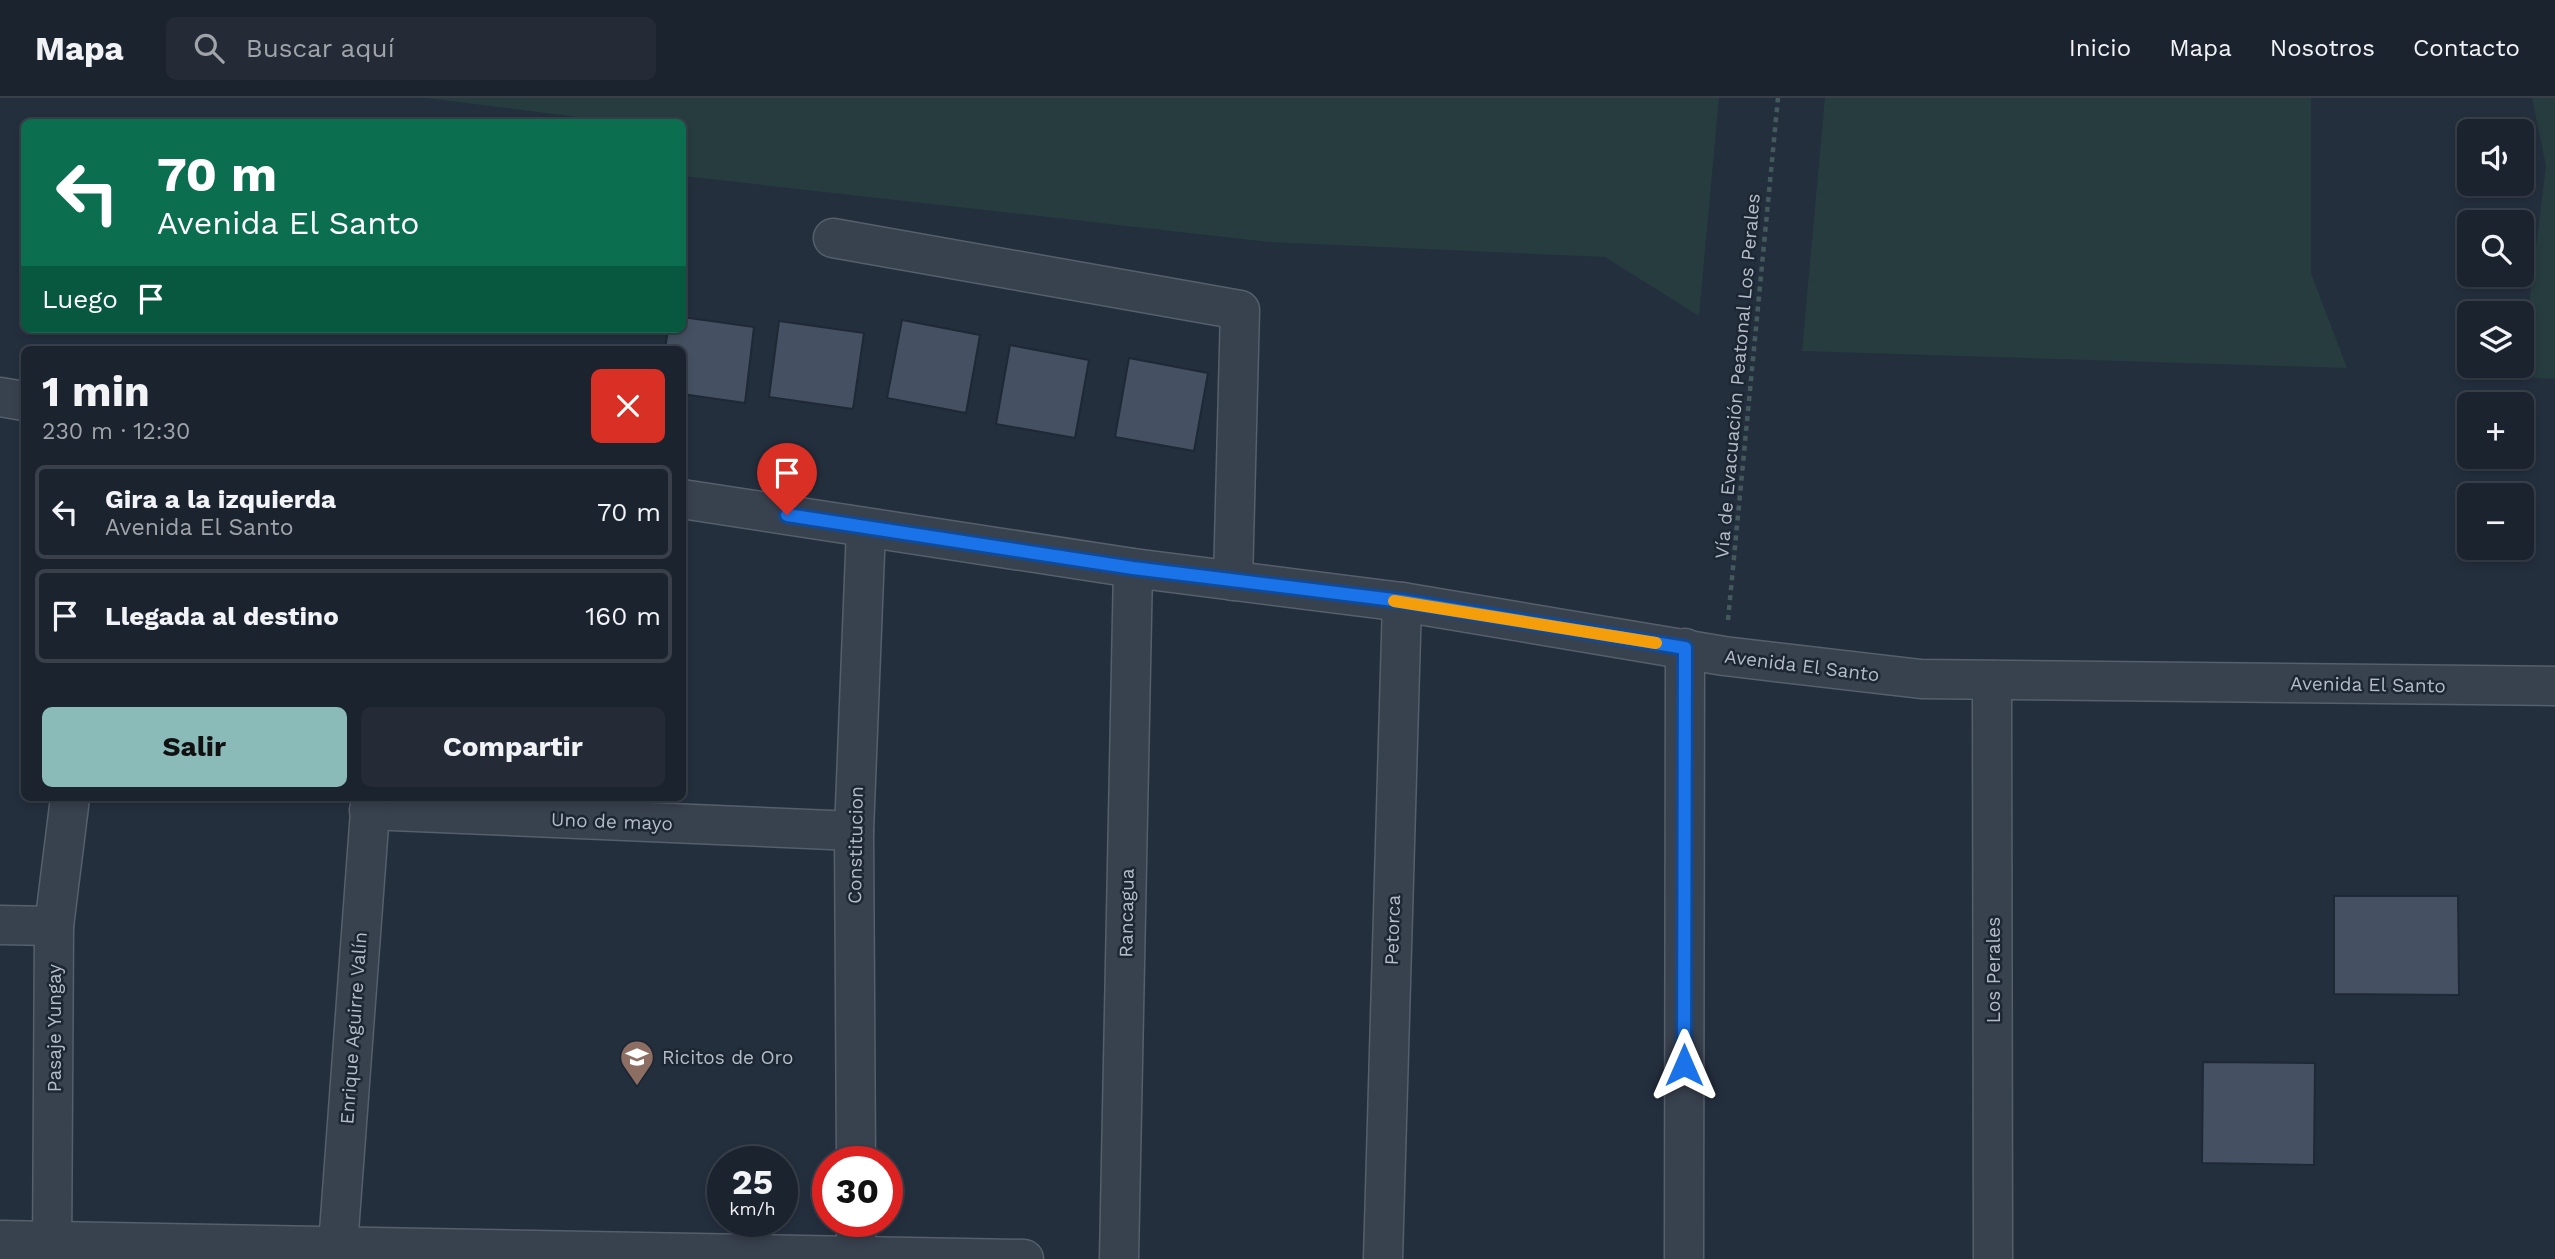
<!DOCTYPE html>
<html lang="es">
<head>
<meta charset="utf-8">
<style>
  :root { --surface:#1b232e; --page:#242b36; --text:#f1f3f6; --muted:#a0a4aa; --line:#39404a; --accent:#8bbbb9 }
  body { margin:0; font-family:"Work Sans",sans-serif; background:var(--page); color:var(--text); height:100vh; display:flex; flex-direction:column; font-size:26px; white-space:nowrap }
  * { box-sizing:border-box; margin:0 }
  p { font-size:23px; color:var(--muted) }
  .icon { flex:none; width:38px; height:38px; fill:none; stroke:currentColor; stroke-width:2; stroke-linecap:round; stroke-linejoin:round }
  .map { position:relative; flex:1; overflow:hidden }
  .drawer { position:absolute; left:21px; top:248px; width:665px; height:455px; display:flex; flex-direction:column; background:var(--surface); border-radius:10px; box-shadow:0 4px 10px #0003,0 0 0 2px var(--line) }
  .drawer>* { flex:none }
  .hud { position:absolute; left:21px; top:21px; width:665px; height:214px; border-radius:10px; box-shadow:0 4px 10px #0003,0 0 0 2px var(--line); background:#0b6e4f; color:#fff; overflow:hidden }
  .controls { position:absolute; left:2457px; top:21px; display:grid; gap:14px }
  .controls a { display:grid; place-items:center; width:77px; height:77px; border-radius:10px; background:var(--surface); box-shadow:0 4px 10px #0003,0 0 0 2px var(--line); font-size:35px }
  .speed { position:absolute; left:707px; top:1048px; display:flex; gap:14px; font-size:35px; font-weight:700; text-align:center }
  .speed>* { display:grid; place-content:center; width:91px; height:91px; border-radius:50%; background:var(--surface); box-shadow:0 4px 10px #0003,0 0 0 2px var(--line); line-height:1 }
  .speed small { font-size:18px; font-weight:400 }
  .speed .limit { border:10px solid #d22; background:#fff; color:#111 }
  .pin { position:absolute; display:grid; place-items:center; width:60px; height:60px; color:#fff; margin:-72px -30px; border-radius:50% 50% 50% 0; rotate:-45deg; box-shadow:0 0 7px #0007 }
  .pin .icon { rotate:45deg }
  .me { position:absolute; width:77px; margin:-38px; rotate:0deg; stroke-linejoin:round; filter:drop-shadow(0 0 5px #0008) }
  .turn { display:flex; align-items:center; gap:24px; height:147px; padding:0 21px; font-size:32px }
  .turn .icon { width:91px; height:91px; stroke-width:2.5 }
  .turn b { display:block; font-size:49px; line-height:60px }
  .then { display:flex; align-items:center; height:66px; padding:0 21px; background:#0003; gap:14px; font-size:26px }
  .round { display:grid; place-items:center; flex:none; width:74px; height:74px; border-radius:10px; background:var(--page) }
  .summary { display:flex; align-items:center; justify-content:space-between; height:119px; padding:0 21px }
  h1 { font-size:42px; font-weight:700; line-height:52px }
  .cta { display:flex; gap:14px; margin-top:auto; padding:14px 21px }
  .cta a { flex:1; height:80px; border-radius:10px; background:var(--accent); color:#111; font-size:28px; font-weight:700; line-height:80px; text-align:center }
  .cta a+a { background:var(--page); color:var(--text) }
  ul { padding:0; list-style:none }
  li { display:flex; align-items:center; gap:21px; height:94px; margin:0 14px 10px; padding:0 7px; border:4px solid var(--line); border-radius:10px }
  li div { flex:1 }
  li b { display:block; font-size:26px }
  li em { font-style:normal }
  header { display:flex; align-items:center; gap:42px; box-sizing:border-box; height:98px; padding:0 35px; background:var(--surface); border-bottom:2px solid var(--line) }
  header strong { font-size:33px }
  nav { display:flex; gap:38px; margin-inline-start:auto; font-size:24px }
  .search { width:490px; height:63px; background:var(--page); display:flex; align-items:center; gap:18px; box-sizing:border-box; padding:0 24px; border-radius:10px; color:var(--muted); font-size:26px }
  .map>svg:first-child { display:block }
  .green { fill:#263c3f }
  .building { fill:#455162; stroke:#1f2835; stroke-width:2 }
  .lines { fill:none; stroke-linecap:round; stroke-linejoin:round }
  .minor-casing { stroke:#565f6c; stroke-width:41 }
  .path { stroke:#44595c; stroke-width:4.5; stroke-dasharray:5 5; stroke-linecap:butt }
  .minor { stroke:#38414e; stroke-width:38 }
  .route-casing { stroke:#114b97; stroke-width:18 }
  .route { stroke:#1a73e8; stroke-width:12 }
  .slow { stroke:#f59e0b; stroke-width:12 }
  .labels { text-anchor:middle; stroke-width:5; stroke-linejoin:round; paint-order:stroke }
  .street-label { font-size:19px; fill:#b4bcc9; stroke:#1d2633 }
  .poi-label { font-size:19px; fill:#b4bcc9; stroke:#1d2633; text-anchor:start }
</style>
</head>
<body>
<header>
<strong>Mapa</strong>
<div class="search"><svg class="icon" aria-label="search" viewBox="0 0 24 24"><circle cx="10" cy="10" r="6"/><path d="M15 15l6 6"/></svg>Buscar aquí</div>
<nav><a>Inicio</a><a>Mapa</a><a>Nosotros</a><a>Contacto</a></nav>
</header>
<div class="map">
<svg width="2555" height="1161" viewBox="0 0 2555 1161">
  <rect width="100%" height="100%" fill="#242f3e"/>
  <g class="green">
    <path d="M426 0H1719L1699 218 1605 159 1269 144 683 78 682 24H617Z"/>
    <path d="M1825 0H2311V175L2347 270 1802 253Z"/>
    <path d="M2532 0H2555V281L2520 279 2546 68Z"/>
  </g>
  <g class="building">
    <path d="M682 219 754 229 745 305 682 296V252H665L668 231H682Z"/>
    <path d="M902 222 980 237 966 315 887 300Z"/>
    <path d="M779 223 864 235 853 311 769 299Z"/>
    <path d="M1010 247 1089 262 1075 340 996 326Z"/>
    <path d="M1129 260 1208 275 1194 353 1115 339Z"/>
    <path d="M2334 798H2458L2459 897 2334 896Z"/>
    <path d="M2203 964 2315 965 2314 1067 2202 1065Z"/>
  </g>
  <g class="lines">
    <g class="minor-casing">
      <g id="minor">
        <path d="M833 140 1240 212 1233 483"/>
        <path d="M0 299 24 303"/>
        <path d="M682 401 1133 470 1402 504 1724 558 1921 581 2555 588"/>
        <path d="M1992 582 1993 1161"/>
        <path d="M369 712 854 733"/>
        <path d="M0 827 54 828"/>
        <path d="M856 1064 854 733 866 430"/>
        <path d="M856 1124V1158"/>
        <path d="M0 1142 1024 1161"/>
        <path d="M52 1161 54 828 70 700"/>
        <path d="M337 1161 371 700"/>
        <path d="M1119 1161 1133 470"/>
        <path d="M1383 1161 1402 504"/>
        <path d="M1684 1161 1685 550"/>
      </g>
    </g>
    <path class="path" d="M1728 522 1778 0"/>
    <use href="#minor" class="minor"/>
  </g>
  <g class="lines">
    <g class="route-casing">
      <path id="route" d="M787 417 1133 470 1402 503 1685 550 1684 967"/>
    </g>
    <use href="#route" class="route"/>
    <path class="slow" d="M1394 503 1656 545"/>
  </g>
  <defs>
    <g id="school-pin" transform="scale(1.75)"><path d="M0 17L-7.5 6A9.5 9.5 0 1 1 7.5 6Z" fill="#8d6e63" stroke="#1d2633"/><path d="M0-5L7-2L0 1L-7-2ZM-4 1L0 2.5L4 1V4Q0 6-4 4Z" fill="#fff"/></g>
  </defs>
  <g fill-rule="evenodd">
    <use href="#school-pin" x="637" y="959"/>
  </g>
  <g class="labels">
    <g class="street-label">
      <text transform="translate(1737 278) rotate(-85)" y="7">Vía de Evacuación Peatonal Los Perales</text>
      <text transform="translate(1802 567) rotate(7)" y="7">Avenida El Santo</text>
      <text transform="translate(2368 586) rotate(1)" y="7">Avenida El Santo</text>
      <text transform="translate(612 723) rotate(2)" y="7">Uno de mayo</text>
      <text transform="translate(855 747) rotate(-89)" y="7">Constitucion</text>
      <text transform="translate(1126 815) rotate(-89)" y="7">Rancagua</text>
      <text transform="translate(1392 832) rotate(-88)" y="7">Petorca</text>
      <text transform="translate(1993 872) rotate(-90)" y="7">Los Perales</text>
      <text transform="translate(54 930) rotate(-90)" y="7">Pasaje Yungay</text>
      <text transform="translate(353 930) rotate(-86)" y="7">Enrique Aguirre Valín</text>
    </g>
    <g class="poi-label">
      <text x="662" y="966">Ricitos de Oro</text>
    </g>
  </g>
</svg>
<div class="controls">
<a><svg class="icon" aria-label="sound" viewBox="0 0 24 24"><path d="M4 9h4l5-4v14l-5-4H4zM17 9q2 3 0 6"/></svg></a>
<a><svg class="icon" aria-label="search" viewBox="0 0 24 24"><circle cx="10" cy="10" r="6"/><path d="M15 15l6 6"/></svg></a>
<a><svg class="icon" aria-label="layers" viewBox="0 0 24 24"><path d="M12 4l9 5-9 5-9-5zM3 14l9 5 9-5"/></svg></a>
<a>+</a>
<a>−</a>
</div>
<div class="speed"><div>25<small>km/h</small></div><div class="limit">30</div></div>
<div class="pin" style="left:787px;top:417px;background:#d93025"><svg class="icon" aria-label="arrive" viewBox="0 0 24 24"><path d="M6 21V4h12l-3 4 3 4H6"/></svg></div>
<svg class="me" style="left:1684px;top:967px" viewBox="-20 -20 40 40"><path d="M0-17L14 15 0 8-14 15z" fill="#1a73e8" stroke="#fff" stroke-width="4"/></svg>
<div class="hud">
<div class="turn"><svg class="icon" aria-label="left" viewBox="0 0 24 24"><path d="M17 20v-9H6M10 6l-5 5 5 5"/></svg><div><b>70 m</b>Avenida El Santo</div></div>
<div class="then">Luego<svg class="icon" aria-label="arrive" viewBox="0 0 24 24"><path d="M6 21V4h12l-3 4 3 4H6"/></svg></div>
</div>
<section class="drawer">
<div class="summary"><div><h1>1 min</h1><p>230 m · 12:30</p></div><a class="round" style="background:#d93025;color:#fff"><svg class="icon" aria-label="close" viewBox="0 0 24 24"><path d="M6 6l12 12M18 6L6 18"/></svg></a></div>
<ul>
<li><svg class="icon" aria-label="left" viewBox="0 0 24 24"><path d="M17 20v-9H6M10 6l-5 5 5 5"/></svg><div><b>Gira a la izquierda</b><p>Avenida El Santo</p></div><em>70 m</em></li>
<li><svg class="icon" aria-label="arrive" viewBox="0 0 24 24"><path d="M6 21V4h12l-3 4 3 4H6"/></svg><div><b>Llegada al destino</b></div><em>160 m</em></li>
</ul>
<div class="cta"><a>Salir</a><a>Compartir</a></div>
</section>
</div>
</body>
</html>
